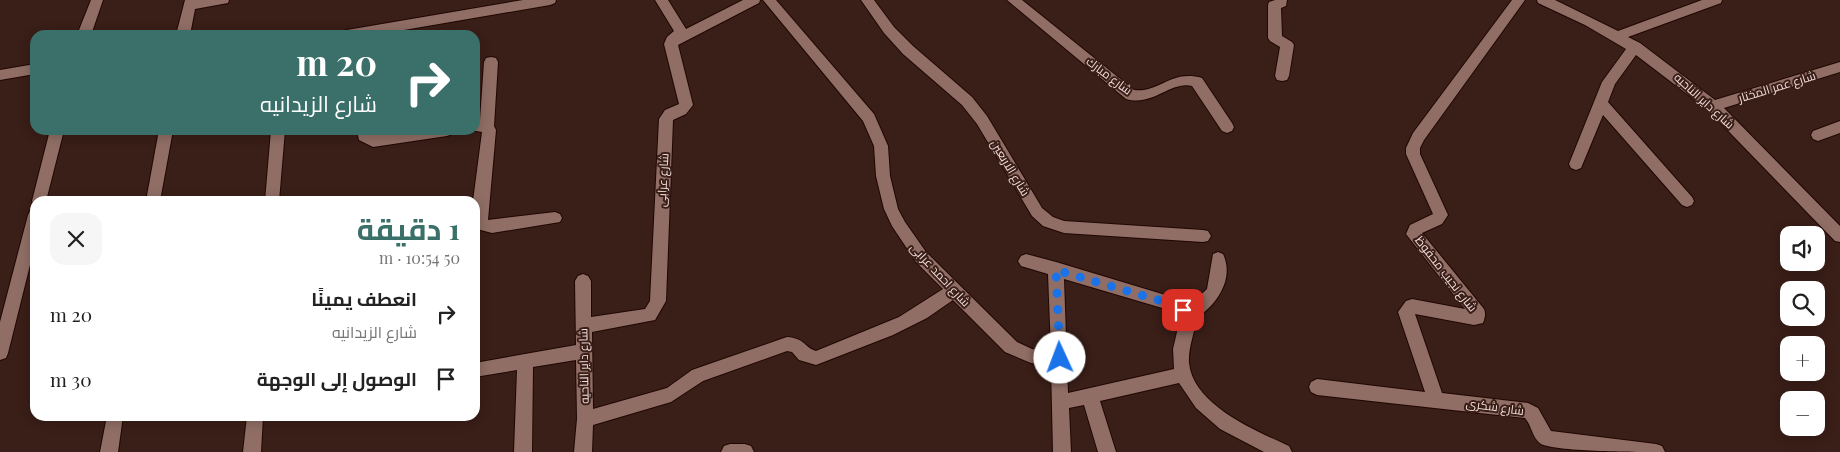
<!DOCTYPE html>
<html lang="ar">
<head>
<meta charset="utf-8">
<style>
  :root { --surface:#fff; --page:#f6f6f6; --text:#222; --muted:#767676; --accent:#3b6f69 }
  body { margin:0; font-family:"Playfair Display",Cairo,serif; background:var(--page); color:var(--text); direction:rtl; height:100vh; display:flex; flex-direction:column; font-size:19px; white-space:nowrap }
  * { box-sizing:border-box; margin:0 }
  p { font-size:16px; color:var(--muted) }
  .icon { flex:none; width:28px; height:28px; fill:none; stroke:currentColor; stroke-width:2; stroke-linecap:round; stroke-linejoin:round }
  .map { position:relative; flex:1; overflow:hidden; direction:ltr }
  .drawer { position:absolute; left:30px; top:196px; width:450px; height:225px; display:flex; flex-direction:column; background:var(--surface); border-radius:15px; box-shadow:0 2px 12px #0003; direction:rtl }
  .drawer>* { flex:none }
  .guide { position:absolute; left:30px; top:30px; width:450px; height:105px; border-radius:15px; box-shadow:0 2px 12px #0003; direction:rtl; background:#3b6f69; color:#fff; overflow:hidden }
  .controls { position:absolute; left:1780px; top:226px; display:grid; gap:10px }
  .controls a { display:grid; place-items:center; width:45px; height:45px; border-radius:10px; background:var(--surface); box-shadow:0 2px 12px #0003; font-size:25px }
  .pin { position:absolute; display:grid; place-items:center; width:42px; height:42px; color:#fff; margin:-21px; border-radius:10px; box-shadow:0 2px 8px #0006 }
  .me { position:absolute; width:55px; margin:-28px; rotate:358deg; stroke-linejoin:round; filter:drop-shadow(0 0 4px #0008) }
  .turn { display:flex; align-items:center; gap:18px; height:105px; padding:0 20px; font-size:22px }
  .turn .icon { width:65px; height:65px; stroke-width:2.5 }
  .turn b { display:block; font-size:35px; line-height:42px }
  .round { display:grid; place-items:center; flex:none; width:52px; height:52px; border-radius:15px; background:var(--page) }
  .head { display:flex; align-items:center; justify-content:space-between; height:85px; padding:0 20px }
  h1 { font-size:30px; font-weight:700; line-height:38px; color:var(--accent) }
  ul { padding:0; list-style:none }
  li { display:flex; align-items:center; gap:15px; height:65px; padding:0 20px }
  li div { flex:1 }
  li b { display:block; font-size:19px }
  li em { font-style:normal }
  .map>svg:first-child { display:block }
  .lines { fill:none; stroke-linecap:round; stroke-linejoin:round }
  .street-casing { stroke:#200703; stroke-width:2 }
  .street { fill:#906e65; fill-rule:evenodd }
  .route { stroke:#1a73e8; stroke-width:9; stroke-dasharray:0 16.2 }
  .labels { text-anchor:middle; stroke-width:4; stroke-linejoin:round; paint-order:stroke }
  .street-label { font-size:12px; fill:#f3dfda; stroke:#3a1e18 }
</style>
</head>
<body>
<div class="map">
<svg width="1840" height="452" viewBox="0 0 1840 452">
  <rect width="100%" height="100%" fill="#3a1e18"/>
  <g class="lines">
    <g class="street-casing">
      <g id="street">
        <path d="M91 0H103L91 35H77Z"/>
        <path d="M185 0H229L228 3 195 9 190 35H176Z"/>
        <path d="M523 0H556L555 3 550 5 375 35H340L342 32 347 30Z"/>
        <path d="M655 0H668L686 29 743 0H760L759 3 678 45 693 105 686 114 673 120 666 301 655 320 592 332 593 409 667 388 692 370 787 337C805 338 805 348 816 351L899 317 943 289 916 262 892 226 884 209 876 176 874 146 863 121 763 0H776L874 114 888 146 890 176 898 209 905 222 926 252 1017 342 1032 349 1051 351 1048 274 1021 266 1018 261 1021 256 1026 254 1056 262 1172 297 1189 306 1207 289 1213 254 1218 252 1223 254C1235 279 1216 306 1196 318 1195 333 1188 347 1189 363 1193 405 1256 431 1289 446L1292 452H1264L1220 429 1196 408 1179 383 1100 401 1116 452H1098L1084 405 1069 408 1071 452H1053L1051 366 1031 363 1005 352 953 300 927 318 893 335 816 365 799 360 792 352 787 351 703 381 671 402 593 425 592 452H574L577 419 576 360 533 367 532 452H514L517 370 475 377V363L576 345 575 281 578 276 583 274 588 276 591 281V317L645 309 650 301 659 119 665 110 679 104 664 44 667 37 674 31ZM1064 279 1169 310 1180 319 1173 349 1174 369 1068 393Z"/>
        <path d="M861 0H874L894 27 913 46 972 97 987 116 1042 208 1053 217 1064 221 1203 230 1208 231 1211 236 1208 241 1203 242 1064 233 1043 226 1032 216 977 124 962 105 903 54 884 33Z"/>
        <path d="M1007 0H1022L1134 90C1160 93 1171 69 1202 78L1232 123 1234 127 1232 131 1227 133 1222 131 1192 86C1170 81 1153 107 1126 99Z"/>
        <path d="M1275 0H1287L1286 6 1281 8 1282 36 1292 42 1294 45 1289 76 1287 80 1282 81 1277 80 1275 76 1280 47 1270 41 1268 38V5L1269 2Z"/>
        <path d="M1512 0H1525L1424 140 1420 148V154L1448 215 1442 224 1422 233 1484 309C1486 315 1485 317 1483 323L1474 325 1415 314 1442 393 1528 403 1538 408 1551 431 1656 444 1662 446 1665 452C1639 452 1560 452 1541 444 1532 438 1532 426 1525 418L1317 395 1311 392 1309 387 1311 382 1317 379 1425 392 1398 312 1406 301 1412 299 1465 309 1406 234 1410 225 1433 214 1406 154V148L1413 133Z"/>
        <path d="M1537 0H1555L1618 31 1702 0H1722L1721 3 1628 37 1640 43 1715 100 1840 62V72L1724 108 1840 226V242L1835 241 1708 110 1636 55 1615 84 1608 102 1692 197 1694 201 1692 205 1687 207 1682 205 1603 115 1581 168 1576 170 1571 168 1569 164 1602 82 1626 49 1585 25 1538 3Z"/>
        <path d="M491 57 496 58 498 62 494 126 496 130 488 220 555 212 560 214 562 218 560 222 492 233 477 229 475 226V201H473L482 132 470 130H475V120H480L484 62 486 58Z"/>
        <path d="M35 64V74L0 80V70Z"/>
        <path d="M1840 121V133L1818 141 1813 139 1811 135 1813 131Z"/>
        <path d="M50 130H64L46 201H35V206L32 201Z"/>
        <path d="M159 130H173L160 201H146Z"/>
        <path d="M271 130H285L279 201H265Z"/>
        <path d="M357 130H371V133L375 135 409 130H454L452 134 447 136 373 147 359 140Z"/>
        <path d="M35 209V245L8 353 6 358 0 360V322L28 215 30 211Z"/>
        <path d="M107 416H123L118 452H100Z"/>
        <path d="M247 416H263L261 452H243Z"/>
        <path d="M730 444H745L751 446 754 452H721L724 446Z"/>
      </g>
    </g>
    <use href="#street" class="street"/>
  </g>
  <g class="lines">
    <path class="route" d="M1060 358 1056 270 1178 306 1183 310"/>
  </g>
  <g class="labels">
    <g class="street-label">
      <text transform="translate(1109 76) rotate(37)" y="4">شارع مبارك</text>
      <text transform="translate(1777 87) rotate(-17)" y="4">شارع عمر المختار</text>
      <text transform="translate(1704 101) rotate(42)" y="4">شارع داير الناحيه</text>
      <text transform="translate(1010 168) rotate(59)" y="4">شارع الاربعين</text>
      <text transform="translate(663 180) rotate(-87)" y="4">شارع عرابى</text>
      <text transform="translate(1446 274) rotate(52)" y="4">شارع نجيب محفوظ</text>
      <text transform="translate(940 275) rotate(47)" y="4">شارع احمد عرابى</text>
      <text transform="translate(584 366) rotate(-91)" y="4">شارع داير الناحيه</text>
      <text transform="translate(1495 407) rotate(8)" y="4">شارع شكرى</text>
    </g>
  </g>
</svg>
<div class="controls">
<a><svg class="icon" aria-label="sound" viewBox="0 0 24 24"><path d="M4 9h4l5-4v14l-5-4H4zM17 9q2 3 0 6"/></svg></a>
<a><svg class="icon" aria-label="search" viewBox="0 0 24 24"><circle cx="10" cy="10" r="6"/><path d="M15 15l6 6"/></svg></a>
<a>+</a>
<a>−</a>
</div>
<div class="pin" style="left:1183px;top:310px;background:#d93025"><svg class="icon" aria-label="arrive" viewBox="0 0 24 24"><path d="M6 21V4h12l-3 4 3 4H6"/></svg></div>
<svg class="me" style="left:1060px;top:358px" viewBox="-20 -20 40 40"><circle r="19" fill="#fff"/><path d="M0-13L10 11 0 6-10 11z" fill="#1a73e8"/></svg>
<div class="guide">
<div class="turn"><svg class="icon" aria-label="right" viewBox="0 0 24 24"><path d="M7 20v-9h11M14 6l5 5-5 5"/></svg><div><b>20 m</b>شارع الزيدانيه</div></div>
</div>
<section class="drawer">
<div class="head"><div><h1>1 دقيقة</h1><p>50 m · 10:54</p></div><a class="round"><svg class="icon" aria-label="close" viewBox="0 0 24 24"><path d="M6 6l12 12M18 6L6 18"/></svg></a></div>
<ul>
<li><svg class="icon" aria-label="right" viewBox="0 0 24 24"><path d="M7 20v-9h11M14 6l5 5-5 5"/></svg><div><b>انعطف يمينًا</b><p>شارع الزيدانيه</p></div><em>20 m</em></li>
<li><svg class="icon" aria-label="arrive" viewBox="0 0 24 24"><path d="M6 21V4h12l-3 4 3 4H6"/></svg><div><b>الوصول إلى الوجهة</b></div><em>30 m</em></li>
</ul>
</section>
</div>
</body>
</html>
